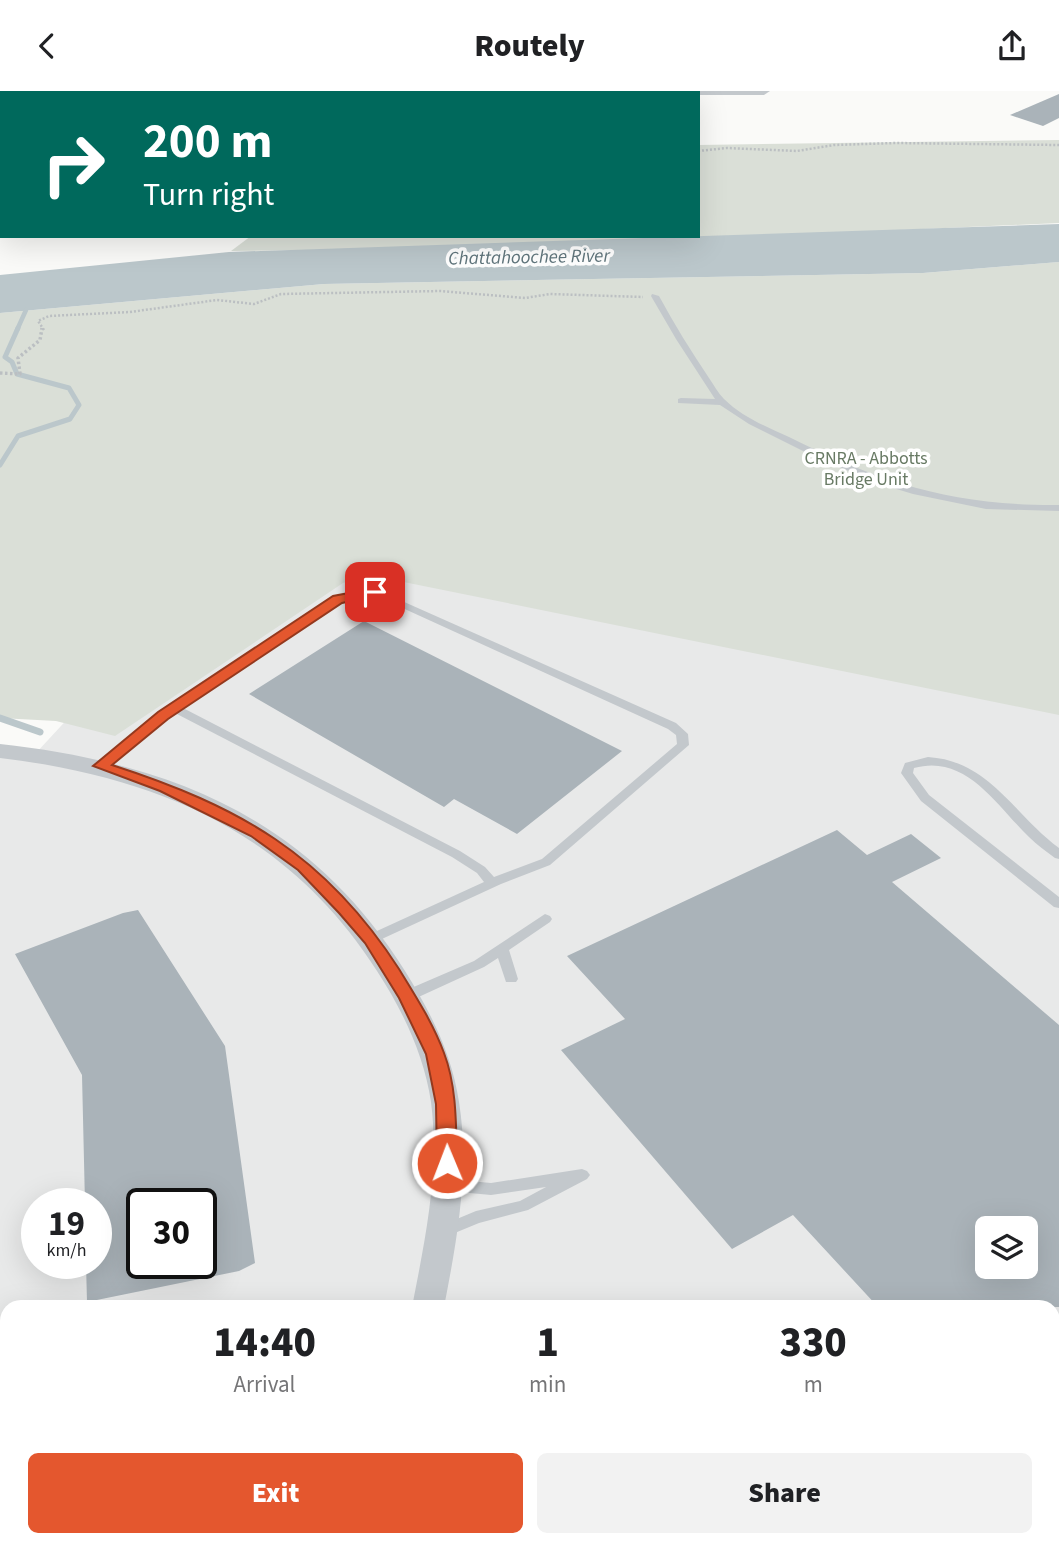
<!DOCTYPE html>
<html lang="en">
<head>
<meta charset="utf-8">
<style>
  :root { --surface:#fff; --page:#f2f2f2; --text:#202124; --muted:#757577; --accent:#e4572e }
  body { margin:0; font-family:"Source Sans 3",sans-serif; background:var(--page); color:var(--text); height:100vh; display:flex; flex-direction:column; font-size:26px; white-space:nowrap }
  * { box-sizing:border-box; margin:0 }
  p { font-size:23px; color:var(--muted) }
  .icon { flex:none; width:38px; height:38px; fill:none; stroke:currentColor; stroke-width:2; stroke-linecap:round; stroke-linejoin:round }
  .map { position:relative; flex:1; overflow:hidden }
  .side { position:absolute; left:0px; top:1209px; width:1060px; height:247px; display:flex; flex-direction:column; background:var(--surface); border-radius:21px 21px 0 0; box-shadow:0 7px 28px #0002 }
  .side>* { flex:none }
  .banner { position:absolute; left:0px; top:0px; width:700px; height:147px; box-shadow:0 7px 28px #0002; background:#00695c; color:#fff; overflow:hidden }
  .fabs { position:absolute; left:975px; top:1125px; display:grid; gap:14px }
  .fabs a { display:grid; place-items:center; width:63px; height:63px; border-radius:10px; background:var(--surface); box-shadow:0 7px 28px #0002; font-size:35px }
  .speed { position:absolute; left:21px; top:1097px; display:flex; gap:14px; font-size:35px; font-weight:700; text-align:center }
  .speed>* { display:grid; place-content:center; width:91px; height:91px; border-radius:50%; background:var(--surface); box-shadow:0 7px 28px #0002; line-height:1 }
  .speed small { font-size:18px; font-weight:400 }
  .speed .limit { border:4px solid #111; border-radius:10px; background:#fff; color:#111 }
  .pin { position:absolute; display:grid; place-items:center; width:60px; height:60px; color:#fff; margin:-30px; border-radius:14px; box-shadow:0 4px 10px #0006 }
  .me { position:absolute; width:77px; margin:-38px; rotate:359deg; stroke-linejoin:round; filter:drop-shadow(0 0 5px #0008) }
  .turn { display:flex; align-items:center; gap:24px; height:147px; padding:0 28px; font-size:32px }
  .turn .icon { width:91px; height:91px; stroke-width:2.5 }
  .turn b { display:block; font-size:49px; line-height:60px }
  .eta { display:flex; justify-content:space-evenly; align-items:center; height:119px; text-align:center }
  .eta b { font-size:42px; font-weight:800; line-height:49px }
  .primary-button { display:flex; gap:14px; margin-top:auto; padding:14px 28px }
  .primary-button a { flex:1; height:80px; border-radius:10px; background:var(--accent); color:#fff; font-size:28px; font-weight:800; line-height:80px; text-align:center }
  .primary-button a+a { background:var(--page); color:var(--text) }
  header { display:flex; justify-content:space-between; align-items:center; height:91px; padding:0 28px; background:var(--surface); font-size:32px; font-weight:800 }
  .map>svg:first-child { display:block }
  .built { fill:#e8e9e9; fill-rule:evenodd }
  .green { fill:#dadfd7 }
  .water { fill:#bbc7cb }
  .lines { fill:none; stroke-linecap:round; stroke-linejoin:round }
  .stream-far2 { stroke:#bbc7cb; stroke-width:4.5 }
  .stream-far1 { stroke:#bbc7cb; stroke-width:5 }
  .stream { stroke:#bbc7cb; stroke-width:7 }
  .building { fill:#aab3b9; fill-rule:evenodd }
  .path-far1 { stroke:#bbbfc2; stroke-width:2.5; stroke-dasharray:2 2; stroke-linecap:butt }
  .path { stroke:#bbbfc2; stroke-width:3.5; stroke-dasharray:2.5 2.5; stroke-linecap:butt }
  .lane { fill:#c3c8cc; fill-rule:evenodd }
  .street { fill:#c3c8cc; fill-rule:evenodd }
  .route { fill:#e4572e; stroke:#94391e; stroke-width:2 }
  .labels { text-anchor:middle; stroke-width:7; stroke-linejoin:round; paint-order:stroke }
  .far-park-label { font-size:18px; fill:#687a64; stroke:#fff }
  .far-water-label { font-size:19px; font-style:italic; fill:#60757c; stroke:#fff }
</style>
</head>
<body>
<header><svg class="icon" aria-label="back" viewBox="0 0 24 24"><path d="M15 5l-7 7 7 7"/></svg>Routely<svg class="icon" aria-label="share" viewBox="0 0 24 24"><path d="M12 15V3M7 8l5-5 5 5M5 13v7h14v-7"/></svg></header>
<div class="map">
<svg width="1059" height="1455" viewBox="0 0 1059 1455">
  <rect width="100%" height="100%" fill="#fafaf8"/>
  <path class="built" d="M233 449 1059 609V1455H0V663L36 662ZM37 1113H96V1172H37ZM142 1113H201V1172H142ZM987 1138H1026V1176H987ZM7 1216H1054V1449H7Z"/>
  <g class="green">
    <path d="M1059 49V132L900 139 677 154 231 160 251 145H698V54Z"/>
    <path d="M1059 171V624L369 484 343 492 115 645 56 630 0 627V222L324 193 923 182Z"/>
  </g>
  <path class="water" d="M1059 133V171L923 182 324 193 0 222V184L229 161Z"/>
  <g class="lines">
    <path class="stream-far2" d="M17 239 26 219"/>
    <path class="stream-far1" d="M0 374 18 345 70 328 79 314 69 297 17 283 12 271 5 266 18 237"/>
    <path class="stream" d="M0 627 40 641"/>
  </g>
  <g class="building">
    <path d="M1059 3V27L1043 35 1010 24Z"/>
    <path d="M364 530 622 660 517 743 454 708 444 716 249 603Z"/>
    <path d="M837 739 867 764 911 743 941 767 892 791 1059 934V1216H878L793 1124 732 1158 561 959 625 928 567 865ZM987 1138H1026V1176H987Z"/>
    <path d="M138 819 225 955 255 1172 239 1180 87 1211 86 1172H96V1113H85L82 984 15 863 123 822ZM142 1113H201V1172H142Z"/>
  </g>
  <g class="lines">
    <g class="path-far1">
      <path d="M698 60 727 57 797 60 834 54 896 52 1059 54"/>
      <path d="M44 239 38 230 49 225 130 221 217 209 254 213 281 203 440 200 525 207 550 203 643 206"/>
    </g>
    <path class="path" d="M0 282 20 283 18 267 40 249 42 237"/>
    <g class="lane">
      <path d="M652 203 659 205C674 233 691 260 709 287 714 294 718 302 724 308 742 326 767 336 789 346 881 392 954 415 1059 414V420L986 418 913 403 880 393 813 365 749 333 720 314 678 312V308L681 307 715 308 676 248 651 205Z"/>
      <path d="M375 498 676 632 688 643 689 654 550 774 501 793 371 853 366 851 364 848 366 845 484 791 477 782 452 766 175 622 105 678H97L95 675 170 615 333 506ZM374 504 668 638 676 644 677 653 542 768 494 786 485 776 460 760 183 617 340 511Z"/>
      <path d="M928 666C990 670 1013 723 1059 757V768L1055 767C1046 760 1037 754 1029 746 997 715 966 662 914 677L913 682 929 704 1059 806V817L1054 816 921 710 901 682 905 672Z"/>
      <path d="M545 823 550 825 552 828 550 831 509 859 518 888 516 891H506L498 867 484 876 412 909H402L400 905 402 901 474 870Z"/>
      <path d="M582 1078 587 1080 590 1084 587 1088 528 1119 479 1132 445 1146 440 1145 437 1140 440 1135 476 1120 520 1110 546 1096 491 1104 448 1100 443 1098 440 1094 443 1090 448 1088 491 1092Z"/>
      <path d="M1059 1411V1429L1054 1431V1413Z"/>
    </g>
    <g class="street">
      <path d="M296 0H309L310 2H297Z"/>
      <path d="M446 0H770L764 4H698V2Z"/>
      <rect x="0" y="91" width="2" height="8"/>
      <path d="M0 653C172 672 310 728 405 880 430 920 452 963 459 1011 470 1079 457 1149 444 1216H412C425 1149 440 1080 431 1011 424 964 403 920 377 880 289 742 159 686 0 667Z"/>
      <path d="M299 1449H336L333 1455H296Z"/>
    </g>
  </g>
  <path class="route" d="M375 497 380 498V504L342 512 168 628 112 674C239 715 325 763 399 878 415 904 433 932 444 962 457 996 456 1035 457 1072L454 1077H440L437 1072 436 1013 426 963 399 907 365 852 339 822 298 779 251 745 160 700 93 675 158 621 333 505Z"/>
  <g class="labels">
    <g class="far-park-label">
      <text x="866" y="373">CRNRA - Abbotts<tspan x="866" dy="21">Bridge Unit</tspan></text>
    </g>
    <g class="far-water-label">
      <text transform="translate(529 165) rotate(-1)" y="7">Chattahoochee River</text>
    </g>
  </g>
</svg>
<div class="fabs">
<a><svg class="icon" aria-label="layers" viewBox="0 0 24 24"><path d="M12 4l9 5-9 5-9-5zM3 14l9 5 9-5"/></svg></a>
</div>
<div class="speed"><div>19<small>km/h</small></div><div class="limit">30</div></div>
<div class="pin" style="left:375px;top:501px;background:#d93025"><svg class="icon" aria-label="arrive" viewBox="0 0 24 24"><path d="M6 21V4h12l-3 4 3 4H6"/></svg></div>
<svg class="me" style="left:447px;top:1072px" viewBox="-20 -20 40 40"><circle r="17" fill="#e4572e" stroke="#fff" stroke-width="3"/><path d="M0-11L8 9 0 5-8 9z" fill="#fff"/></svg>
<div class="banner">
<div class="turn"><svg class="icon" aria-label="right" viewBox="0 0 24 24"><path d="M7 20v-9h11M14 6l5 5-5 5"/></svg><div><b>200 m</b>Turn right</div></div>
</div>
<section class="side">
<div class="eta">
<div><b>14:40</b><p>Arrival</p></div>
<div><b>1</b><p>min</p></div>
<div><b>330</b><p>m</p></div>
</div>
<div class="primary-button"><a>Exit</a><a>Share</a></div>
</section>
</div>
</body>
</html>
